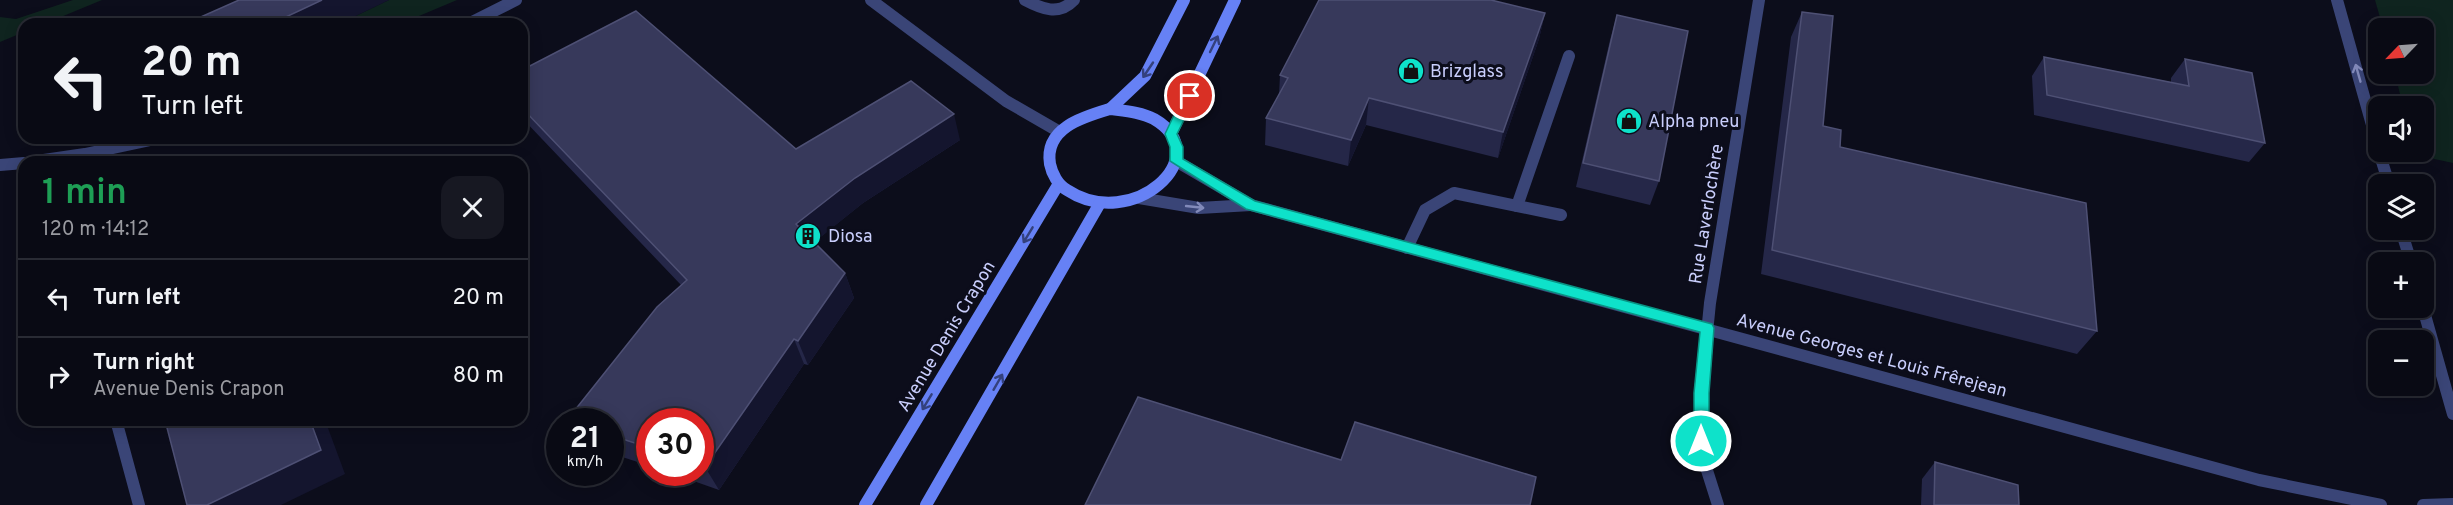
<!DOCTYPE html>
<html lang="en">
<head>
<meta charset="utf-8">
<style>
  :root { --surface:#090a14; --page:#171822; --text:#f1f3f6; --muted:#999aa0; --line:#292b34 }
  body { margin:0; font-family:Overpass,sans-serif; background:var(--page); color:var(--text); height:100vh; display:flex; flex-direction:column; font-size:22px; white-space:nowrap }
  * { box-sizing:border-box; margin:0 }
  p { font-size:20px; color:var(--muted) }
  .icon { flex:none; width:33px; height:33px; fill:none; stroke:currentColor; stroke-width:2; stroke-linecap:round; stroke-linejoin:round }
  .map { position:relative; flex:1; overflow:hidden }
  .drawer { position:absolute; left:18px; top:156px; width:510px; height:270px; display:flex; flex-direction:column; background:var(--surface); border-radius:18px; box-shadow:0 3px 15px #0003,0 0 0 2px var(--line) }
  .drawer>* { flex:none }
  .banner { position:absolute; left:18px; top:18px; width:510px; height:126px; border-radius:18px; box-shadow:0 3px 15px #0003,0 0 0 2px var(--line); background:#090a14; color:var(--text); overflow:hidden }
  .needle { width:39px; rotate:245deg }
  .buttons { position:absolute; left:2368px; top:18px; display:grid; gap:12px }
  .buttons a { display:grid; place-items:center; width:66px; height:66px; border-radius:12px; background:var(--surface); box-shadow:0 3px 15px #0003,0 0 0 2px var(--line); font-size:30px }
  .speed { position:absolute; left:546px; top:408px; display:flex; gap:12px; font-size:30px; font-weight:700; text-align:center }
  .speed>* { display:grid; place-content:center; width:78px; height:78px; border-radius:50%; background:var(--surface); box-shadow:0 3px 15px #0003,0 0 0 2px var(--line); line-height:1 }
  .speed small { font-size:15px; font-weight:400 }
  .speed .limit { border:9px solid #d22; background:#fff; color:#111 }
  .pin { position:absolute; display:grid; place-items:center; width:51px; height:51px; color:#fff; margin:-26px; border:3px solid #fff; border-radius:50%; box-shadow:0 2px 6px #0007 }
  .me { position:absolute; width:66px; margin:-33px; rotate:0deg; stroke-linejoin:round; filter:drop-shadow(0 0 4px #0008) }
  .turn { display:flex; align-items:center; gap:21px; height:126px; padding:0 24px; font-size:27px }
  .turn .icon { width:78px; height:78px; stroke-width:2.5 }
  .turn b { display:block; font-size:42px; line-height:51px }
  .round { display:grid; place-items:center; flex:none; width:63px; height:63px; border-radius:18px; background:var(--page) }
  .overview { display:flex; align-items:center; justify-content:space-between; height:102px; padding:0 24px }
  h1 { font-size:36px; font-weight:600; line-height:45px; color:#1e9e55 }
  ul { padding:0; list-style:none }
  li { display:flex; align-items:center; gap:18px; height:78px; padding:0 24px; border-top:2px solid var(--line) }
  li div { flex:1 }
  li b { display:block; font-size:22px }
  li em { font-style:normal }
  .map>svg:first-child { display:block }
  .green { fill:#0f241f }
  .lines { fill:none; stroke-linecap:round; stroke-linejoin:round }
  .lane { stroke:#3a4577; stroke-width:12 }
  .street { stroke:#3a4577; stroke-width:12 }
  .secondary { stroke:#6681f5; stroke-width:12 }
  .wall { fill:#252748 }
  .shaded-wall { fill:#14152e }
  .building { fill:#37395b; stroke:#4e5074; stroke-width:1.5 }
  .oneway { stroke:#34417d }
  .oneway2 { stroke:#828aba }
  .route { fill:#0ee2ca; stroke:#099383; stroke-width:1.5 }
  .labels { text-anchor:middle; stroke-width:6; stroke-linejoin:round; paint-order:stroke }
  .poi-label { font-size:18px; fill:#c9cefc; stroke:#0c0d1b; text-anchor:start }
  .street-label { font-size:18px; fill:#c9cefc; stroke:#0c0d1b }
</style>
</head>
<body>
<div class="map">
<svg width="2453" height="505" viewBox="0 0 2453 505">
  <rect width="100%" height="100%" fill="#0c0d1b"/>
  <g class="green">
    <path d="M73 0H102L44 24H24V32L0 42V17L16 19Z"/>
    <path d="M389 0H457L400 24H339Z"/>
    <path d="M2375 0H2453V163L2416 155 2415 152H2424V106H2403L2395 74H2424V28H2383Z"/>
  </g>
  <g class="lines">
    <g class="lane">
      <path d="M1025 0C1042 9 1059 16 1074 0"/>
      <path d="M1517 206 1569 56"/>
      <path d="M1407 248 1425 210 1454 193 1561 215"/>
      <path d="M116 420 139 505"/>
    </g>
    <g class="street">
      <path d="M871 0 1006 101 1058 131"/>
      <path d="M2337 0 2379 150"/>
      <path d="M468 24 516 0"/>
      <path d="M2379 152 2389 184"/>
      <path d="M1176 161 1251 205 2259 480 2381 505"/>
      <path d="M30 162 85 154 160 138"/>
      <path d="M0 165 24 163"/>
      <path d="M1139 198 1199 208 1251 205"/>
      <path d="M2401 230 2411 262"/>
      <path d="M2423 308 2453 414"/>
      <path d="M1718 505 1705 464 1701 440V393L1710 303 1759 0"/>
      <path d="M2423 505 2453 504"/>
    </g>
    <g class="secondary">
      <path d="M1110 109C1125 111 1141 112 1154 119 1218 156 1132 233 1067 190 1058 185 1052 174 1050 164 1044 128 1083 117 1110 109Z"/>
      <path d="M1110 109 1145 76 1184 0"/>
      <path d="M1171 134 1235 0"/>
      <path d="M865 505 1058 185"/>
      <path d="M926 505 1100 203"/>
    </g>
  </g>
  <g class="wall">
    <path d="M1802 12 1823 126 1840 147 2097 331 2077 354 1761 274 1791 37Z"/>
    <path d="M1545 13 1539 39 1498 158 1366 125 1348 166 1265 145 1266 118 1279 95 1280 75Z"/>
    <path d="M1617 15 1659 181 1650 205 1576 187 1610 40Z"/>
    <path d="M2044 57 2171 82V78L2185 59 2265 143 2249 162 2034 115 2032 76Z"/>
    <path d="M522 70 796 149 960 140 863 203 814 242 845 273 854 298 808 365 804 364 719 490 668 472H700V422H650V466L610 453V422H568L567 420 681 285 522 118Z"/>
    <path d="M1935 462 2019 505H1921L1922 479Z"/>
  </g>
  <g class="shaded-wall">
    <path d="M322 0H389L339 24H271Z"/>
    <path d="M1545 13 1539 39 1498 158 1503 132Z"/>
    <path d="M1369 98 1366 125 1348 166 1351 140Z"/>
    <path d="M954 114 960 140 863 203 806 249 796 224 855 178Z"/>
    <path d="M845 273 854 298 808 365 798 341Z"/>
    <path d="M794 339 804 364 719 490 705 467Z"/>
    <path d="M310 420H325L345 474 281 505H207Z"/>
  </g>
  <g class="building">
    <path d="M239 0H322L271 24H185Z"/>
    <path d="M1319 0H1491L1545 13 1503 132 1369 98 1351 140 1266 118 1288 78 1280 75Z"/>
    <path d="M636 11 796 149 911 81 954 114 855 178 796 224 845 273 798 341 794 339 705 467 700 466V422H650V448L610 435V422H571L567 420 657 307 687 280 522 108V70Z"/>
    <path d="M1802 12 1833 16 1823 126 1841 130 1840 147 2086 203 2097 331 1772 250Z"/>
    <path d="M1617 15 1688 31 1659 181 1583 163Z"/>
    <path d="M2044 57 2189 86 2185 59 2252 73 2265 143 2047 95Z"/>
    <path d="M1138 397 1341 460 1355 422 1536 477 1530 505H1085Z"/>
    <path d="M165 420H310L321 450 207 505H187Z"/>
    <path d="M1935 462 2018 485 2019 505H1934Z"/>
  </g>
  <defs><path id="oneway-shaft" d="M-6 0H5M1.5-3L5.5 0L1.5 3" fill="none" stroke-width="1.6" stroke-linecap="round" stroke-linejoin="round" transform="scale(1.5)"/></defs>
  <g class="oneway">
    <use href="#oneway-shaft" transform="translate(1214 44) rotate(-64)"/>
    <use href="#oneway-shaft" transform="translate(1148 70) rotate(124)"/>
    <use href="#oneway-shaft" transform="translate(1028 235) rotate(121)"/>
    <use href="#oneway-shaft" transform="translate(998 382) rotate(-60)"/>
    <use href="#oneway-shaft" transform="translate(927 402) rotate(121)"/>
  </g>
  <g class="oneway2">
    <use href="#oneway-shaft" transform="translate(2358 73) rotate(-106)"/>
    <use href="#oneway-shaft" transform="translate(1195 207) rotate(6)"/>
  </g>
  <path class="route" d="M1190 92 1196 96 1177 134 1183 147V159L1255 201 1712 324 1714 328 1709 393V441L1707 445 1701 447 1696 445 1694 441V393L1700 332 1246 209 1170 161V147L1165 134 1183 96Z"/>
  <defs>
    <g id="shop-disc" transform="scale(1.35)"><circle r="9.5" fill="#0ee2ca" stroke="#0c0d1b"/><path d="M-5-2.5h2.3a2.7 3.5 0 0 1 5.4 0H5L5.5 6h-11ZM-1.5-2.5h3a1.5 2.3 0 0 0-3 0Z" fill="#111"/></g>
    <g id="building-disc" transform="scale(1.35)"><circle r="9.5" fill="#0ee2ca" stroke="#0c0d1b"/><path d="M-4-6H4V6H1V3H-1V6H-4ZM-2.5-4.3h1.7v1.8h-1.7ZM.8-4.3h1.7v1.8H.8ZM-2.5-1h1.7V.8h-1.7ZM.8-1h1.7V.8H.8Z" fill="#111"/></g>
  </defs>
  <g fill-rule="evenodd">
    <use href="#shop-disc" x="1411" y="71"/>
    <use href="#shop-disc" x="1629" y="121"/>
    <use href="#building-disc" x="808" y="236"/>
  </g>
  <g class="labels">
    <g class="poi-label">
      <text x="1430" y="77">Brizglass</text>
      <text x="1648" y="127">Alpha pneu</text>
      <text x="828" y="242">Diosa</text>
    </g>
    <g class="street-label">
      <text transform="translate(1706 214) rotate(-81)" y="6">Rue Laverlochère</text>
      <text transform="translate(946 336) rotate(-59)" y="6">Avenue Denis Crapon</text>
      <text transform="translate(1872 355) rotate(15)" y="6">Avenue Georges et Louis Frêrejean</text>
    </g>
  </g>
</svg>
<div class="buttons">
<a><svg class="needle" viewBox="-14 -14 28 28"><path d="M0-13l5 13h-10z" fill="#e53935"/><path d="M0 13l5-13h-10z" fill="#999aa0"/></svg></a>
<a><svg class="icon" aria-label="sound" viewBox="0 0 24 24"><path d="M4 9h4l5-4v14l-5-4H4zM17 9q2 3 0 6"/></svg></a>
<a><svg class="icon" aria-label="layers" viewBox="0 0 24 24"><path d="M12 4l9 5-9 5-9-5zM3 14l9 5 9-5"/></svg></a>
<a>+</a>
<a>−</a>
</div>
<div class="speed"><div>21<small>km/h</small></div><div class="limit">30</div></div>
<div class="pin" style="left:1190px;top:96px;background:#d93025"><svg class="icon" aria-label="arrive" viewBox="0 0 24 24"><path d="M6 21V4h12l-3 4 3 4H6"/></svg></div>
<svg class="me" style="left:1701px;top:441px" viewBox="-20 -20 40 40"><circle r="17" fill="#0ee2ca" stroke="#fff" stroke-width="3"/><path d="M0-11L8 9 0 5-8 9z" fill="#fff"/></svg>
<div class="banner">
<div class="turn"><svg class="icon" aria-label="left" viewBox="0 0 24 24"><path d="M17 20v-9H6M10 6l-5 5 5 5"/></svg><div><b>20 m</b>Turn left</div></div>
</div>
<section class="drawer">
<div class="overview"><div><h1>1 min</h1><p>120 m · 14:12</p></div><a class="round"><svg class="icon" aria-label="close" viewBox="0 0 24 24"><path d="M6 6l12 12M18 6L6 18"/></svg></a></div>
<ul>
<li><svg class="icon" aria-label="left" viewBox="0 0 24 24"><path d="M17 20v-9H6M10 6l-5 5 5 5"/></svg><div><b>Turn left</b></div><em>20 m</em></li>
<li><svg class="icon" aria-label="right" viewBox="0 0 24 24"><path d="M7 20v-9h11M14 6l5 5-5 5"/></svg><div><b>Turn right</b><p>Avenue Denis Crapon</p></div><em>80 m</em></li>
</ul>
</section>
</div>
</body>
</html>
